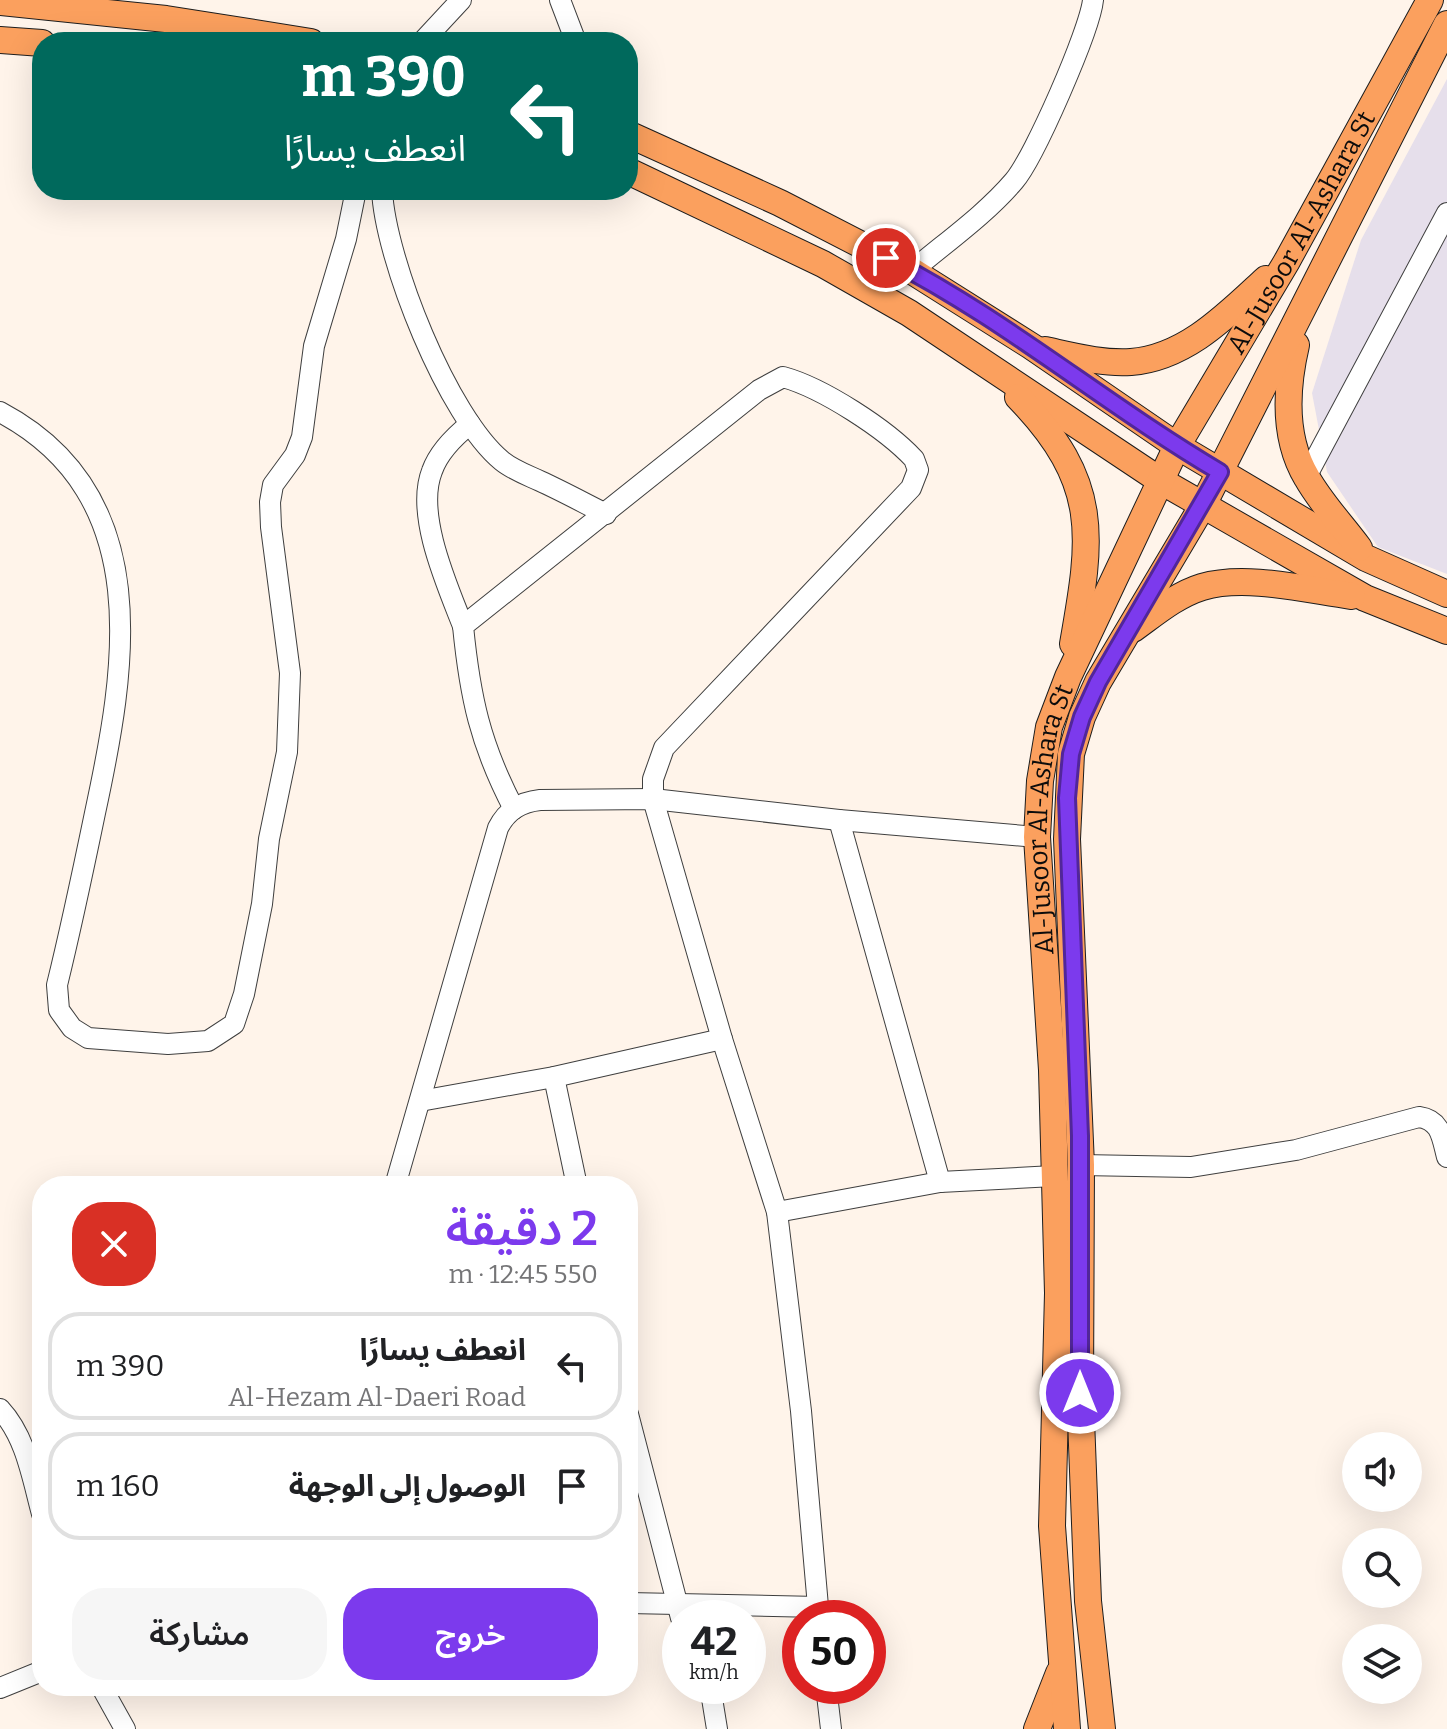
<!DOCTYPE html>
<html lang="ar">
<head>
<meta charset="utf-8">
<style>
  :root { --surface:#fff; --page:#f6f6f6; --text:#202124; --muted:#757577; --line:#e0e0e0; --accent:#7c3aed }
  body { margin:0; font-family:Bitter,"Noto Sans Arabic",serif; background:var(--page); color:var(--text); direction:rtl; height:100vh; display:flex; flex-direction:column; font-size:30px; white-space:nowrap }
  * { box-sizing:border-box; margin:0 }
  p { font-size:26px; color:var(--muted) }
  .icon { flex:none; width:44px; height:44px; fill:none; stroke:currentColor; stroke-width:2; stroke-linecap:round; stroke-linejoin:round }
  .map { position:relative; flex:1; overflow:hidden; direction:ltr }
  .side { position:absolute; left:32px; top:1176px; width:606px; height:520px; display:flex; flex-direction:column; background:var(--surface); border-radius:32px; box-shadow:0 8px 32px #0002; direction:rtl }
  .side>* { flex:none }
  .banner { position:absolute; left:32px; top:32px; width:606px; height:168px; border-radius:32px; box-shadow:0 8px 32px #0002; direction:rtl; background:#00695c; color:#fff; overflow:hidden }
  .fabs { position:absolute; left:1342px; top:1432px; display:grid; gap:16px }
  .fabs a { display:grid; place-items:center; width:80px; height:80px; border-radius:50%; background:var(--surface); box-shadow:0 8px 32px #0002; font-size:40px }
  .speed { position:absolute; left:662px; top:1600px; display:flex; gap:16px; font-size:40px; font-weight:700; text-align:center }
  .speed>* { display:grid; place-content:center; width:104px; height:104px; border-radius:50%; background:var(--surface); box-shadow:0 8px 32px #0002; line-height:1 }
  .speed small { font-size:20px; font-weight:400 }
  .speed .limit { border:12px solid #d22; background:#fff; color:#111 }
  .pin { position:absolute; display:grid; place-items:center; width:68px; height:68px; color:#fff; margin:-34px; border:4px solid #fff; border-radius:50%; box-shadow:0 2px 8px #0007 }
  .me { position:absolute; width:88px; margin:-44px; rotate:0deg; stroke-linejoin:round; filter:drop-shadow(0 0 6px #0008) }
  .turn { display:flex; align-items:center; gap:28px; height:168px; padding:0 40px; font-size:36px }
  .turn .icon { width:104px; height:104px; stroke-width:2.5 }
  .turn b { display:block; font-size:56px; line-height:68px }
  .round { display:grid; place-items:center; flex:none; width:84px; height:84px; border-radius:32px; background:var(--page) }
  .summary { display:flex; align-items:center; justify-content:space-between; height:136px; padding:0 40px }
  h1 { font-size:48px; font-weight:600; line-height:60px; color:var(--accent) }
  .primary-button { display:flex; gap:16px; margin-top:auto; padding:16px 40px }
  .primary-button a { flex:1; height:92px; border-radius:32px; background:var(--accent); color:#fff; font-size:32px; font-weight:600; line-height:92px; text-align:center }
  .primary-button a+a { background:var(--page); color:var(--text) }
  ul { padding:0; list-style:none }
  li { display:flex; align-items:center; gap:24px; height:108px; margin:0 16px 12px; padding:0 24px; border:4px solid var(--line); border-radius:32px }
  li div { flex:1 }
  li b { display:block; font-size:30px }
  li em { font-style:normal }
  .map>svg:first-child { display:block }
  .industrial { fill:#e6dfeb }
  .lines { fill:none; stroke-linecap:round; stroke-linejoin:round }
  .minor-casing { stroke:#3f3f3f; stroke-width:22 }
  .major-casing { stroke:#1d1d1d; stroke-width:28 }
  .minor { stroke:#fff; stroke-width:20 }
  .major { stroke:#fba05e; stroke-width:26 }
  .route-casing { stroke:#51269a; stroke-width:20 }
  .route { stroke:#7c3aed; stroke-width:14 }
  .labels { text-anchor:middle; stroke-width:8; stroke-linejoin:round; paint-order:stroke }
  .street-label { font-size:26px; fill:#0c0c0c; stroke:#fff }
</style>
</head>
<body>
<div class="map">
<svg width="1447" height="1729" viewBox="0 0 1447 1729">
  <rect width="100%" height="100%" fill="#fff4ea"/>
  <path class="industrial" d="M1447 79V574L1378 547 1327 472 1312 393 1361 240Z"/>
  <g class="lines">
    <g class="minor-casing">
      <g id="minor">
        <path d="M560 0 576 42"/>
        <path d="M422 42 461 0"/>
        <path d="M382 190C385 259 448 417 502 461 513 470 527 475 540 481 562 491 584 503 606 514"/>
        <path d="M912 271C946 242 985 215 1014 181 1034 158 1090 30 1093 0"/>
        <path d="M0 412C157 495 126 669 95 813 83 871 71 928 57 985L59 1010 72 1028 88 1038 168 1044 208 1041 234 1024 244 994 262 904 269 839 287 752 290 673 271 527 270 502 273 485 295 455 302 437 314 346 346 239 356 190"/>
        <path d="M1306 477 1447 213"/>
        <path d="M463 626C447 585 415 514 432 471 439 451 455 436 470 424"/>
        <path d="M514 809C480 744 470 697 463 626L759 390 783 377C823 388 886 429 914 459L918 470 911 488 664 748 653 779V799L722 1039 777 1212 801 1411 819 1618"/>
        <path d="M839 820 940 1182"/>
        <path d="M554 1077 577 1186"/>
        <path d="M420 1101 554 1077 722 1039"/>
        <path d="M1081 1165 1191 1167 1296 1150 1419 1117C1441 1120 1442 1138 1447 1157"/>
        <path d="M395 1186 498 828C507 810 521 802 540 800L653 799 839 820 1037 837"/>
        <path d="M777 1212 940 1182 1054 1176"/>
        <path d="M0 1409C26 1437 32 1477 42 1514"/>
        <path d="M628 1414 681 1618"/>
        <path d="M628 1603 818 1607"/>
        <path d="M101 1686 125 1729"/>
        <path d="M710 1686 717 1729"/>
        <path d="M826 1686 831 1729"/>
        <path d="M0 1688 42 1671"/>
      </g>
    </g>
    <g class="major-casing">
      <g id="major">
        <path d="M0 2 166 19 311 42"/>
        <path d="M0 40 42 43"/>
        <path d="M628 134 780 203 912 271 1031 346 1177 446 1366 558 1447 594"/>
        <path d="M628 171 823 264 909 313 1161 481 1365 598 1447 631"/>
        <path d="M1296 345C1286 388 1283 438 1307 478 1321 503 1342 525 1359 548"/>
        <path d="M1045 350C1073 356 1103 364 1131 362 1186 358 1228 314 1266 279"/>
        <path d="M1018 397C1101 483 1092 536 1073 644"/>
        <path d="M1133 629C1154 614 1176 595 1202 587 1246 574 1307 590 1352 596"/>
        <path d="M1037 1729 1059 1673"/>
        <path id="s1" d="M1067 1729 1052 1526 1058 1293 1052 1070 1037 837 1040 781 1049 727 1068 677 1177 446 1287 261 1430 0"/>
        <path d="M1102 1729 1088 1601 1080 1393 1081 1165 1067 839 1071 754 1082 717 1098 682 1203 505 1447 24"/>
      </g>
    </g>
    <use href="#minor" class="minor"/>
    <use href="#major" class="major"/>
  </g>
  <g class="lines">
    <g class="route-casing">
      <path id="route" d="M886 258C1004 318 1106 405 1220 472L1098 682 1082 717 1071 754 1067 798 1080 1136V1393"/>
    </g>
    <use href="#route" class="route"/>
  </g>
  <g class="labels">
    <g class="street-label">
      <text dy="9" stroke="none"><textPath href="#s1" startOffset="1560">Al-Jusoor Al-Ashara St</textPath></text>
      <text dy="9" stroke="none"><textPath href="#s1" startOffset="912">Al-Jusoor Al-Ashara St</textPath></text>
    </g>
  </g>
</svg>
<div class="fabs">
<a><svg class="icon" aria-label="sound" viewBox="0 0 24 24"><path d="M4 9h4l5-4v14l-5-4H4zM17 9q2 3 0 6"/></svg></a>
<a><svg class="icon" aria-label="search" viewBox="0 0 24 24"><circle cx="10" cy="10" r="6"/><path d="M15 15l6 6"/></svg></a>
<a><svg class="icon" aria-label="layers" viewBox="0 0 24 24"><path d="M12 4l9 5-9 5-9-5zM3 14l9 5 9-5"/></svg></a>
</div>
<div class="speed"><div>42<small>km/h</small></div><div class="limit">50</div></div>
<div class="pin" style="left:886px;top:258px;background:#d93025"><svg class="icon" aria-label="arrive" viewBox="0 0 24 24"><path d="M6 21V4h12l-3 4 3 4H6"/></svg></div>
<svg class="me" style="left:1080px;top:1393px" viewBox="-20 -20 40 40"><circle r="17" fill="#7c3aed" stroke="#fff" stroke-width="3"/><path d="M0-11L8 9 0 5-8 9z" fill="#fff"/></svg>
<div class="banner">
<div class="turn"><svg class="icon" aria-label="left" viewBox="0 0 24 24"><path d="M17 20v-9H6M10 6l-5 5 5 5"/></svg><div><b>390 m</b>انعطف يسارًا</div></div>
</div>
<section class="side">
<div class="summary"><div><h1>2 دقيقة</h1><p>550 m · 12:45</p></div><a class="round" style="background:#d93025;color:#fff"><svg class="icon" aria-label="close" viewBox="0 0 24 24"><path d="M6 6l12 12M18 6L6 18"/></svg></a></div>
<ul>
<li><svg class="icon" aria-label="left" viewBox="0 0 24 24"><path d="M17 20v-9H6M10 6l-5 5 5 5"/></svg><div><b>انعطف يسارًا</b><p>Al-Hezam Al-Daeri Road</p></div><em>390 m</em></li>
<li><svg class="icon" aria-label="arrive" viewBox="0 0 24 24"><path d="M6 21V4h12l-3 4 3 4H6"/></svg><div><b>الوصول إلى الوجهة</b></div><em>160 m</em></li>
</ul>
<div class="primary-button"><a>خروج</a><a>مشاركة</a></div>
</section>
</div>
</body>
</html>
